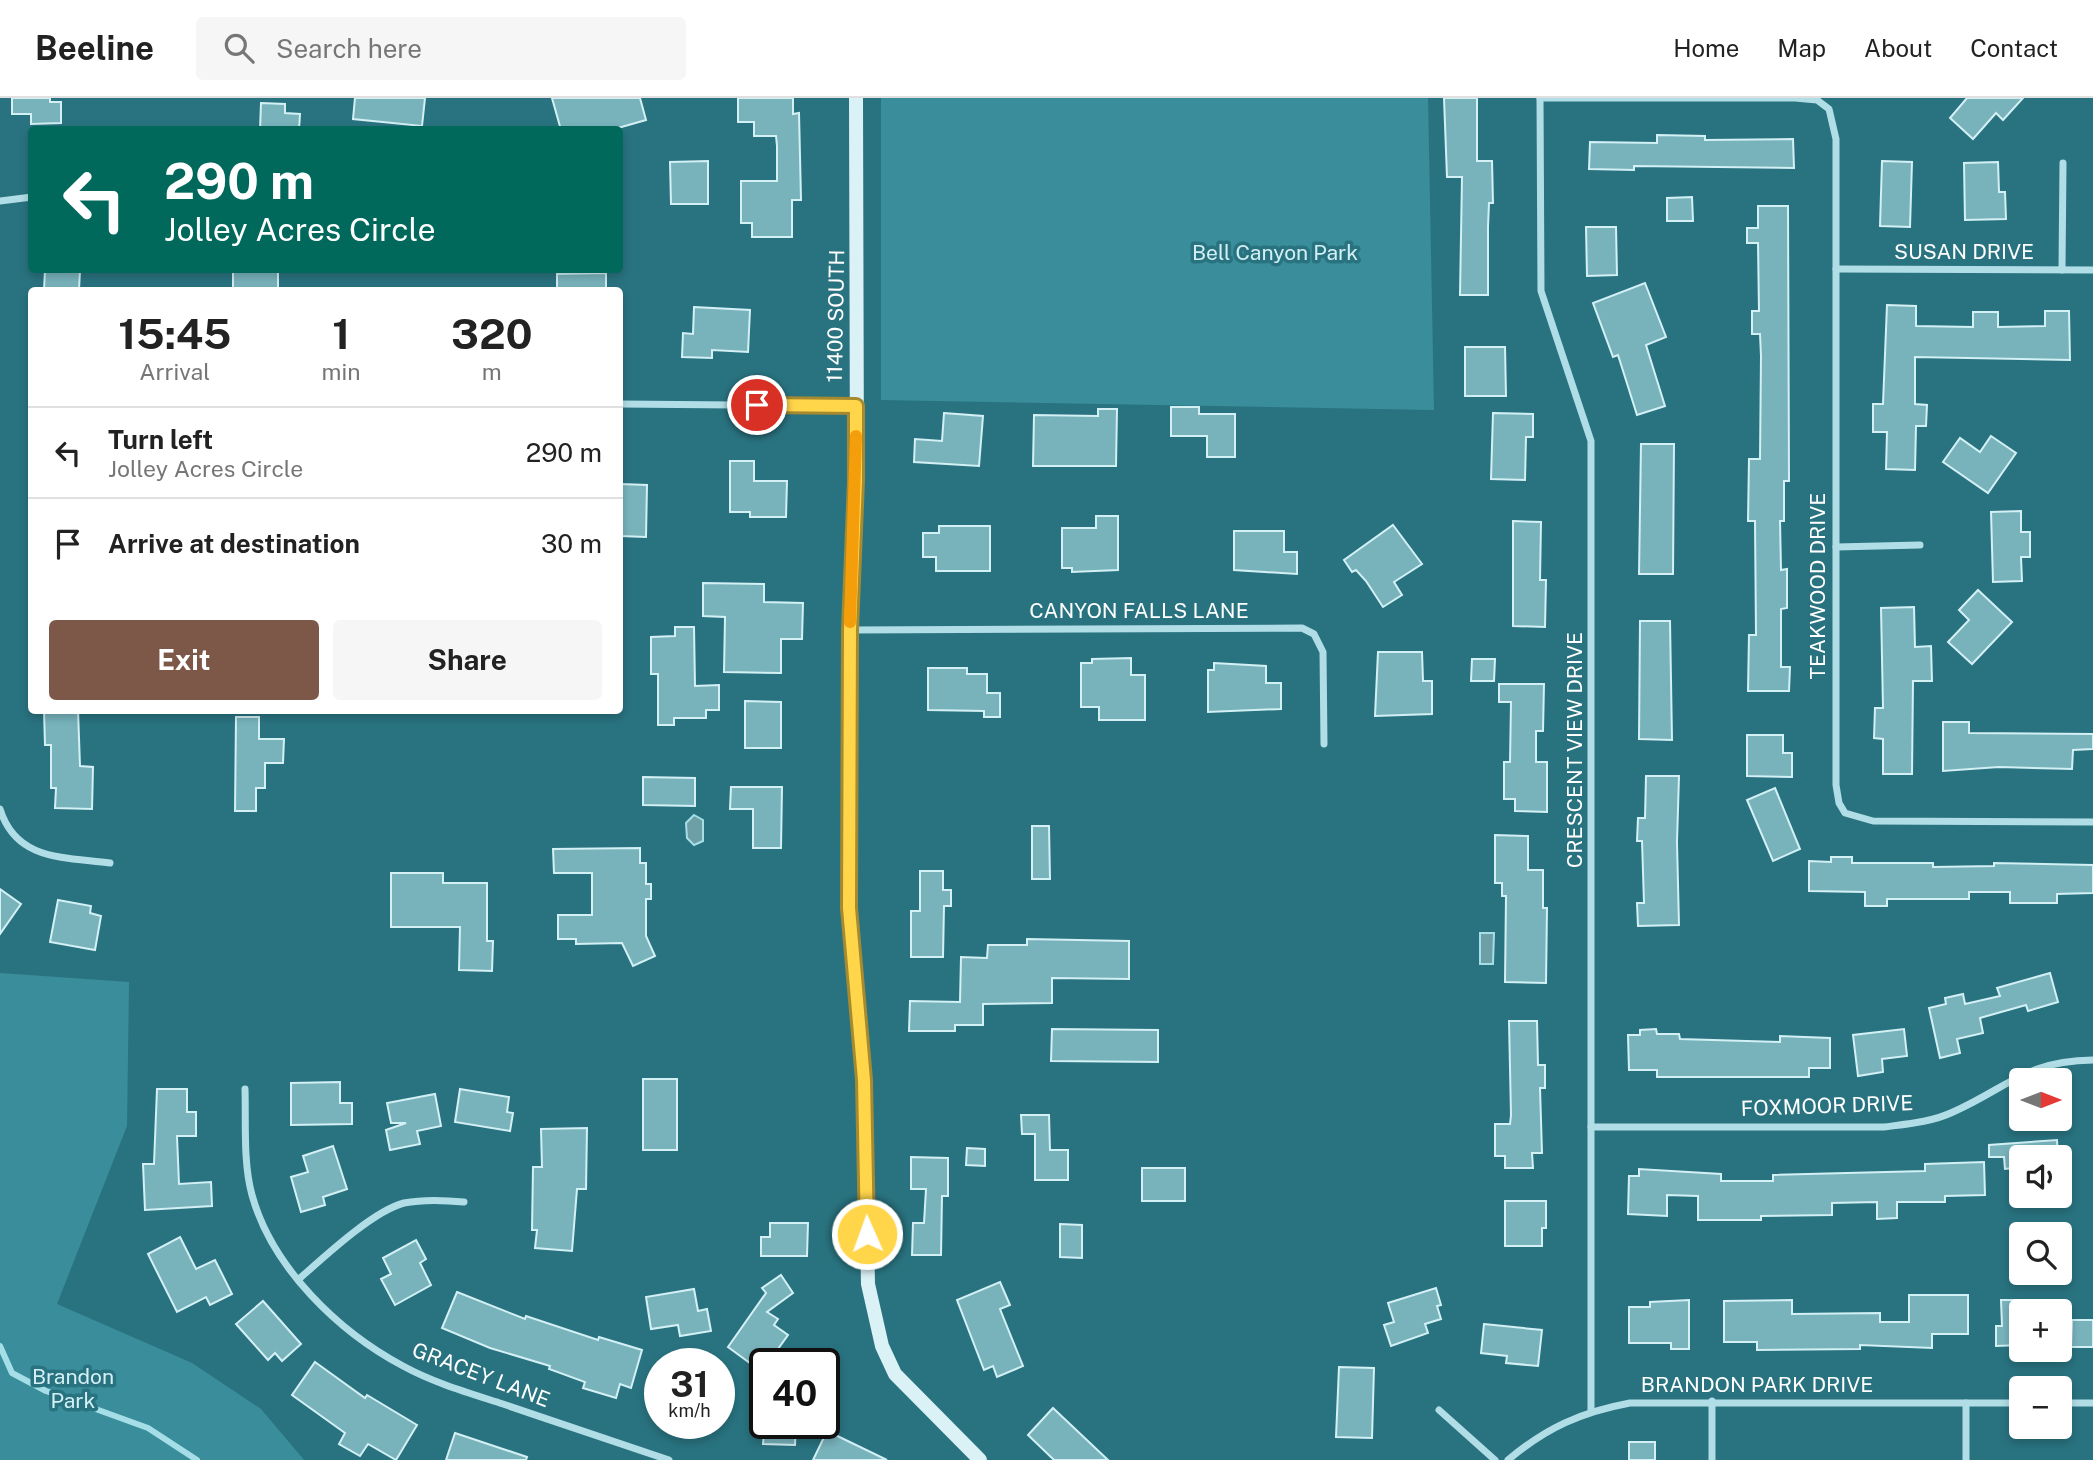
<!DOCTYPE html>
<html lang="en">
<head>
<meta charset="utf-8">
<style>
  :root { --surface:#fff; --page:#f6f6f6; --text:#222; --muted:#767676; --line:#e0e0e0; --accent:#7d5849 }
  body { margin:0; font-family:"Public Sans",sans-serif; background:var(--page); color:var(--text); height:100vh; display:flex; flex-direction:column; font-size:26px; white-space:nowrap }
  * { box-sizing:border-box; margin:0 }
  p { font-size:23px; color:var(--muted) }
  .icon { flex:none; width:38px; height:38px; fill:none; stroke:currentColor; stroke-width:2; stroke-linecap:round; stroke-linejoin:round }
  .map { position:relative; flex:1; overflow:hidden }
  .panel { position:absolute; left:28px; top:189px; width:595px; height:427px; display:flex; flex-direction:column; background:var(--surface); border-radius:7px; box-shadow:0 4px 10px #0003 }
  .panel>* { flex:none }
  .top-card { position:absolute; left:28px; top:28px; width:595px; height:147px; border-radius:7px; box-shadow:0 4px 10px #0003; background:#00695c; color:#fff; overflow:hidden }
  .needle { width:46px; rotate:90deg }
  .controls { position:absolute; left:2009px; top:970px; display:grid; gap:14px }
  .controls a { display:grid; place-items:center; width:63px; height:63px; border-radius:7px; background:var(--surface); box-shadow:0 4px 10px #0003; font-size:35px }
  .speed { position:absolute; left:644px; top:1250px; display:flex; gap:14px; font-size:35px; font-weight:700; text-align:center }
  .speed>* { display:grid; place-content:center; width:91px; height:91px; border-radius:50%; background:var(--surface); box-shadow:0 4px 10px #0003; line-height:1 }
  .speed small { font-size:18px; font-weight:400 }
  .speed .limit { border:4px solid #111; border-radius:10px; background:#fff; color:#111 }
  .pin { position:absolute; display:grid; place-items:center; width:60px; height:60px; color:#fff; margin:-30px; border:4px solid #fff; border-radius:50%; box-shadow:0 2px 7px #0007 }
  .me { position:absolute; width:77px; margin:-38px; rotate:358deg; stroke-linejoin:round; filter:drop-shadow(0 0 5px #0008) }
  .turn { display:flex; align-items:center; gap:24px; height:147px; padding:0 21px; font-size:32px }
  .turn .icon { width:91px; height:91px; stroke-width:2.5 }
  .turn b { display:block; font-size:49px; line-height:60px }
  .eta { display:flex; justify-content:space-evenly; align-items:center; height:119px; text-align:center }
  .eta b { font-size:42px; font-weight:700; line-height:49px }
  .primary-button { display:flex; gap:14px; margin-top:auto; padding:14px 21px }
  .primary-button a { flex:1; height:80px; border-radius:7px; background:var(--accent); color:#fff; font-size:28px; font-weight:700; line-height:80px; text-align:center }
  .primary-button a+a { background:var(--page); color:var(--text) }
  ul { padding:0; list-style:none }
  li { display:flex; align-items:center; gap:21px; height:91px; padding:0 21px; border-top:2px solid var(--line) }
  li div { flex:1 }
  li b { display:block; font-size:26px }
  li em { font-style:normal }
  header { display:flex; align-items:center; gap:42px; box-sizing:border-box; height:98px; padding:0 35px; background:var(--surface); border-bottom:2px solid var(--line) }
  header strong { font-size:33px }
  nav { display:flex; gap:38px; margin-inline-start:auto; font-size:24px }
  .search { width:490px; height:63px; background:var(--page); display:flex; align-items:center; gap:18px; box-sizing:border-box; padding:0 24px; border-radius:7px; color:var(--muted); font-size:26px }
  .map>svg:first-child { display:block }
  .green { fill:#3a8e9c }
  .water { fill:#6d9fa7; stroke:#a5dee6; stroke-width:2 }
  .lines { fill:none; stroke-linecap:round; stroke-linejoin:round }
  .stream { stroke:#a5dee6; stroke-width:6 }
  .building { fill:#78b3bc; stroke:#d3f0f5; stroke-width:2 }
  .street { stroke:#b1dee6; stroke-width:7 }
  .secondary { stroke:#daf1f6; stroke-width:14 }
  .route-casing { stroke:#a68a30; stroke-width:18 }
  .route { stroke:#ffd54a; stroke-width:12 }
  .slow { stroke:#f59e0b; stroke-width:12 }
  .labels { text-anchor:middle; stroke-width:7; stroke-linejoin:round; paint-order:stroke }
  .street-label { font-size:21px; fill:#fff; stroke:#297380 }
  .park-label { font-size:21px; fill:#d3f0f5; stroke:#297380 }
</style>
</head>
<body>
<header>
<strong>Beeline</strong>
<div class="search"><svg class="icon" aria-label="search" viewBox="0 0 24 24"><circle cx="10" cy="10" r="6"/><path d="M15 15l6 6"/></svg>Search here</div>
<nav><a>Home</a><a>Map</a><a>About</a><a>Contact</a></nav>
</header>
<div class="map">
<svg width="2093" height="1362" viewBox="0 0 2093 1362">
  <rect width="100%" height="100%" fill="#297380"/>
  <g class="green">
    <path d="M881 0H1428L1434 312 881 302Z"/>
    <path d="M0 875 129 884 127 1028 57 1206 192 1265 261 1311 304 1362H0Z"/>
  </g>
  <g class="water">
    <path d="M694 717 703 722V743L694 747 687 740 686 725Z"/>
    <path d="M1480 835H1494L1493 866H1480Z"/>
  </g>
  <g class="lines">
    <path class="stream" d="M0 1248 12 1275 46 1293 148 1330 197 1362"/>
  </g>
  <g class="building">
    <path d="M12 0H50V4H61V25L31 26V16H12Z"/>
    <path d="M355 0H425L422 28 353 21Z"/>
    <path d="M552 0H640L646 22 611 32H561Z"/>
    <path d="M738 0H793V16L799 15 801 102H792V139H752V125H741V83H777V48L776 38H754V24H738Z"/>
    <path d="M1444 0H1477V63H1492L1493 105H1489L1488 129V197H1460L1462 79H1447Z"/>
    <path d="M1967 0H2023L2003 22 1996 15 1973 41 1950 20Z"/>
    <path d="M261 5 285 6V15L300 16 299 32H260Z"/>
    <path d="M1657 37 1705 38V42L1793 41 1794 70 1634 68V72L1589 71 1590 44 1657 45Z"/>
    <path d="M708 63V106H671L670 64Z"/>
    <path d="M1882 63 1912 64 1910 129 1880 128Z"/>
    <path d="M1998 64 1999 94H2005L2006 121 1965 122 1964 65Z"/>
    <path d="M1692 99 1693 123H1667V100Z"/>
    <path d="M1758 108H1788L1789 383H1784V423H1780L1781 472 1787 471V510L1781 511V569H1790L1789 593H1748L1749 537H1756L1755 423H1748L1749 361H1760L1761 258 1760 236H1752V213H1759L1758 145H1747V130H1758Z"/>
    <path d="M1586 129H1616L1617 177 1587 178Z"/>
    <path d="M45 172H80L79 192H44Z"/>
    <rect x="233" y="172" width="45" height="20"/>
    <path d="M606 175V192H557V176Z"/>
    <path d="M1645 185 1666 239 1646 247 1665 308 1637 317 1618 257 1613 259 1593 205Z"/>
    <path d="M1887 207 1916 208V228L1973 229V214H1998V229L2045 228V213H2069L2070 262 1915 259V306L1927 307 1926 328H1916L1915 372 1886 371 1887 334H1873V306H1883Z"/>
    <path d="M694 209 750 212 748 254 712 252V260L682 259 683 235 693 236Z"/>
    <path d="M1465 249H1505L1506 298H1465Z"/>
    <path d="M1171 309H1199V316H1235V359H1207V338H1171Z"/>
    <path d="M1098 311H1117L1116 368H1033L1034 317 1098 318Z"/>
    <path d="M944 315 983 318 979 368 914 364 915 341 942 343Z"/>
    <path d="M1493 315 1533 316V339H1526L1525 382 1491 381Z"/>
    <path d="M1991 338 2016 355 1988 395 1943 364 1960 340 1980 354Z"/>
    <path d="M1641 346H1674L1673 476H1639Z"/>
    <path d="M730 363H754V383H787L786 419H750V414H730Z"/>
    <path d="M620 386 647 387 646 439 620 438Z"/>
    <path d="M2021 413V434H2030V459H2021L2022 483 1993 484 1991 414Z"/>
    <path d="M1096 418H1118V472L1072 474V470H1062V430H1096Z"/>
    <path d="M1513 423 1541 424 1540 482H1546L1545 529 1513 528Z"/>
    <path d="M1393 427 1422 466 1394 484 1402 497 1383 509 1366 483 1356 472 1352 474 1344 462Z"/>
    <path d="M939 428H990V473H936V459H923V435H939Z"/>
    <path d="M1234 433H1284V454H1297V476L1234 472Z"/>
    <path d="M703 485 764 486V504L803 505 802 541H781V575L724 574 725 519 703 518Z"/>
    <path d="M1978 492 2012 524 1972 566 1948 544 1969 522 1959 512Z"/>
    <path d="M1914 509 1915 549 1931 548 1932 583H1913L1912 676H1883V641L1874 640 1875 610H1883L1881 510Z"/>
    <path d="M1640 523H1670L1672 642 1639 641Z"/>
    <path d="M675 529H694L695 588 719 587V612H706V620H674V627H658V576H651V539L675 538Z"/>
    <path d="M1378 554H1422L1423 583H1432V616L1375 618Z"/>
    <path d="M1131 560V577H1145V622H1099V609H1081V565H1092V561Z"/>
    <path d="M1472 561H1495L1494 583H1471Z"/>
    <path d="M1214 565 1266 568V585H1281V611L1208 614V572H1214Z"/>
    <path d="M928 570H967V576H987V595H1000V619H984V613L928 612Z"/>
    <path d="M1499 586H1544L1543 633H1536V664H1547V714L1515 713V701H1504V664H1510L1511 604H1499Z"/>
    <path d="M745 603 781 604V650H745Z"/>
    <path d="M44 612H78L80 668 93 669 92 711 55 710 56 690H51V647H45Z"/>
    <path d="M236 619H259V641H284L283 665H265V690H256V713H235Z"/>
    <path d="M1943 624H1969V635L2093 636V651L2073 652 2072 671 1999 669 1943 673Z"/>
    <path d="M1747 637H1783V655H1792V679L1747 678Z"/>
    <path d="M1646 678H1679L1677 744 1679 827 1638 828 1637 805H1644L1642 743H1637L1638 720H1645Z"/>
    <path d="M643 679 695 680V708L643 707Z"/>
    <path d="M731 689H782L781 750H753V711H730Z"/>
    <path d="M1775 690 1800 751 1773 763 1747 702Z"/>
    <path d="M1032 728H1049L1050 781H1032Z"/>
    <path d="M1495 737 1528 738V772H1543V810H1547L1546 885 1505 884 1506 798H1502V785H1495Z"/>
    <path d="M640 750V765H646V786H651V801H646V838L655 858 633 868 622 845 576 846V841H558V817H592V775H554L553 751Z"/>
    <path d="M1831 759H1852V765H1933V769L1994 768V765L2093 767V795L2057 796V805H2010V794H1969V801H1887V808H1865V794L1809 793V763L1831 764Z"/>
    <path d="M920 773H943V792H951V808H944L943 859H911V813H920Z"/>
    <path d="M391 775H443V785H487V843H493L492 873 459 872 460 829H391Z"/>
    <path d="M0 791 21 806 0 836Z"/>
    <path d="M58 802 91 808 90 815 101 818 95 852 50 844Z"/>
    <path d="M1027 841 1129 843V881L1052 880V905L983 906V927H955V933H909L910 903 960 904 961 859 987 860 988 847H1027Z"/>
    <path d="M2050 875 2058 904 2028 913 2026 907 1980 920 1983 935 1957 941 1960 955 1940 960 1929 910 1946 906 1945 900 1963 896 1965 906 2000 898 1997 890Z"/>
    <path d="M1509 923H1537L1538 967H1545V990H1540L1542 1055H1532L1533 1070H1505V1058H1495V1026H1510L1511 1017Z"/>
    <path d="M1052 931 1158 932V964L1051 963Z"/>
    <path d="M1656 931 1657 936H1679L1680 941 1780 944V938L1830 940V970H1809V979H1657V972H1629L1628 937H1640V932Z"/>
    <path d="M1904 931 1907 958 1882 961 1883 974 1858 978 1853 937Z"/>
    <rect x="643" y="981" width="34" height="71"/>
    <path d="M340 984V1005H352V1026L291 1027V985Z"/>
    <path d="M157 991H187V1014H196V1038H177L179 1086 211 1084 212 1108 145 1112 143 1066H154Z"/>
    <path d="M460 991 509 999 507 1014 513 1015 510 1033 455 1024Z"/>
    <path d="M435 996 441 1028 417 1033 420 1046 390 1052 386 1032 406 1025H391L387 1005Z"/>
    <path d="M1021 1017H1049L1050 1052H1068V1082H1035V1036H1022Z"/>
    <path d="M587 1030 586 1091H577L572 1153 535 1150 537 1132H532L533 1069H542L541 1031Z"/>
    <path d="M2057 1042 2058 1059H2021V1069L2005 1071 2004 1059H1989V1047Z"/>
    <path d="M333 1048 347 1091 323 1099 325 1107 301 1114 291 1079 308 1074 303 1058Z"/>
    <path d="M967 1050 985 1051V1068L966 1067Z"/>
    <path d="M911 1059 948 1060V1098H942L941 1157H912L913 1125H924L926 1091H911Z"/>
    <path d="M1984 1064 1985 1097 1945 1098V1104H1897V1120L1877 1121V1104L1832 1105V1117L1761 1118V1122H1698V1098L1667 1097V1118L1628 1116 1629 1078H1639V1071L1721 1076V1083H1773V1077L1925 1073V1066Z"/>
    <rect x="1142" y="1070" width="43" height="33"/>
    <path d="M1505 1103H1546V1130H1542V1148H1505Z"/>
    <path d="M770 1125H808L807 1158H761V1139H770Z"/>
    <path d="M1060 1126 1082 1127V1160L1060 1159Z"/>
    <path d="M180 1139 196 1171 215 1162 232 1196 210 1207 206 1199 177 1214 148 1156Z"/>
    <path d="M416 1142 426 1161 420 1165 431 1187 395 1207 381 1181 391 1176 383 1160Z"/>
    <path d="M781 1177 793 1195 767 1214 778 1221 774 1227 788 1237 768 1265H765L762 1274 728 1249 766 1195 762 1190Z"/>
    <path d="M1000 1184 1010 1207 1000 1211 1023 1268 997 1279 993 1268 984 1272 957 1202Z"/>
    <path d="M1436 1190 1441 1207 1437 1208 1441 1221 1425 1226 1428 1235 1391 1248 1384 1227 1394 1224 1388 1205Z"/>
    <path d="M694 1191 698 1213 707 1211 711 1233 680 1238 678 1227 651 1231 646 1199Z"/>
    <path d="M457 1194 525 1221 526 1218 598 1242 599 1239 642 1252 631 1290 620 1286 616 1300 583 1290 585 1284 549 1271 550 1268 490 1250 442 1230Z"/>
    <path d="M1909 1197H1968V1236H1932V1250L1860 1247V1251L1757 1252V1244H1724V1203L1792 1202V1216L1880 1215V1224H1909Z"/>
    <path d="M1689 1202V1251H1671V1245H1629V1209H1650V1204Z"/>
    <path d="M2001 1202H2021V1247L1996 1248V1228H2002Z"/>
    <path d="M263 1203 301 1246 282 1263 275 1255 268 1262 236 1226Z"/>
    <path d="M2072 1222H2093V1249H2071Z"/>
    <path d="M1484 1226 1542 1232 1538 1268 1506 1265 1507 1258 1481 1255Z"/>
    <path d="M315 1264 365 1300 367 1297 417 1327 396 1362 368 1346 360 1358 339 1346 345 1335 292 1297Z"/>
    <path d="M1339 1269 1374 1270 1372 1340 1336 1339Z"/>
    <path d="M1053 1310 1108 1362H1054L1028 1337Z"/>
    <path d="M765 1325H796L795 1347 763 1346Z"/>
    <path d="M827 1333 887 1362H813Z"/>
    <path d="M455 1335 527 1359 526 1362H446Z"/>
    <rect x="1629" y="1344" width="26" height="18"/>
  </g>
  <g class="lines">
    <g class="street">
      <path d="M1540 0 1541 193 1591 343V1312"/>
      <path d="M1540 0H1795L1817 2 1829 11 1836 41V687L1839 705 1845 715 1873 723 2093 724"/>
      <path d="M0 103 32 99"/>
      <path d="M1836 171 2093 172"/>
      <path d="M2062 172 2063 65"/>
      <path d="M620 306 856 308"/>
      <path d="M1836 449 1920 447"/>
      <path d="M851 532 1302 530 1314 536 1323 554 1324 646"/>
      <path d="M0 711C16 763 64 759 110 765"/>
      <path d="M245 991C246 1026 243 1064 252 1097 272 1170 339 1234 403 1268 434 1285 469 1295 503 1306 558 1325 613 1343 669 1362"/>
      <path d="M1591 1029H1884C1907 1026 1932 1024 1953 1014 2009 989 2025 963 2093 962"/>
      <path d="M299 1181C324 1159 373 1113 404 1105 424 1101 444 1102 464 1104"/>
      <path d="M2060 1305H2093"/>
      <path d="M1439 1312 1495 1362"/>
      <path d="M1508 1362C1546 1330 1581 1314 1630 1305H2021"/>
      <path d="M1712 1362V1303"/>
      <path d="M1966 1362V1305"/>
    </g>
    <path class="secondary" d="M856 0 857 382 850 532 849 810 864 982 868 1186 882 1248 895 1276 980 1362"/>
  </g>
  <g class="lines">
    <g class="route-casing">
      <path id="route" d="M757 307 856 308V382L850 532 849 810 864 982 867 1136"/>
    </g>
    <use href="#route" class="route"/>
    <path class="slow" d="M850 524 856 338"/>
  </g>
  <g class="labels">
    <g class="street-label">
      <text x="1964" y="161">SUSAN DRIVE</text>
      <text transform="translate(836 218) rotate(-89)" y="7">11400 SOUTH</text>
      <text transform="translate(1818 488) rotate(-90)" y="7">TEAKWOOD DRIVE</text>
      <text x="1139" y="520">CANYON FALLS LANE</text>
      <text transform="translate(1575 652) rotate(-90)" y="7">CRESCENT VIEW DRIVE</text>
      <text transform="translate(1827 1008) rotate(-2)" y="7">FOXMOOR DRIVE</text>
      <text transform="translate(481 1277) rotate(21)" y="7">GRACEY LANE</text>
      <text x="1757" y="1294">BRANDON PARK DRIVE</text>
    </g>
    <g class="park-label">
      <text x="1275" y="162">Bell Canyon Park</text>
      <text x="73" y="1286">Brandon<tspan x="73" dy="24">Park</tspan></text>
    </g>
  </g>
</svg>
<div class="controls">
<a><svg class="needle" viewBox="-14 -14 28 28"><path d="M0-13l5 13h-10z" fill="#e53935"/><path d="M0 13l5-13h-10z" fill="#767676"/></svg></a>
<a><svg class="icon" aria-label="sound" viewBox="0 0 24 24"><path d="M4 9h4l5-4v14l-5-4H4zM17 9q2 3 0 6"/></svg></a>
<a><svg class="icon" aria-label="search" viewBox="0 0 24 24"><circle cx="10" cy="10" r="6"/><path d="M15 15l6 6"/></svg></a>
<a>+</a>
<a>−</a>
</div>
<div class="speed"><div>31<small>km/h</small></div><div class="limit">40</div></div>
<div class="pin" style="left:757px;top:307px;background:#d93025"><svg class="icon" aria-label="arrive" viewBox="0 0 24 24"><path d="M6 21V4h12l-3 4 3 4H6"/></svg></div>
<svg class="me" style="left:867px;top:1136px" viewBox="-20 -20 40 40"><circle r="17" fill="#ffd54a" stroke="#fff" stroke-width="3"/><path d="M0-11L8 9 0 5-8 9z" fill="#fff"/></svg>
<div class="top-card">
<div class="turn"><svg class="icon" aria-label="left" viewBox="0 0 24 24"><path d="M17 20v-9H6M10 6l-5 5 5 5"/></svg><div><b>290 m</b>Jolley Acres Circle</div></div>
</div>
<section class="panel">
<div class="eta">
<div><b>15:45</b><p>Arrival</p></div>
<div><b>1</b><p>min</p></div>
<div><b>320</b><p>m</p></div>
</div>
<ul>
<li><svg class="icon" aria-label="left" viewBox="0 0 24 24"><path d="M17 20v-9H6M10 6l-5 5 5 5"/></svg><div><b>Turn left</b><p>Jolley Acres Circle</p></div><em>290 m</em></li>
<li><svg class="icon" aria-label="arrive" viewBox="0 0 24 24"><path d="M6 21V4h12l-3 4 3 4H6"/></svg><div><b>Arrive at destination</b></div><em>30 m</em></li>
</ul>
<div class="primary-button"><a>Exit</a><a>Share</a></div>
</section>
</div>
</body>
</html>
